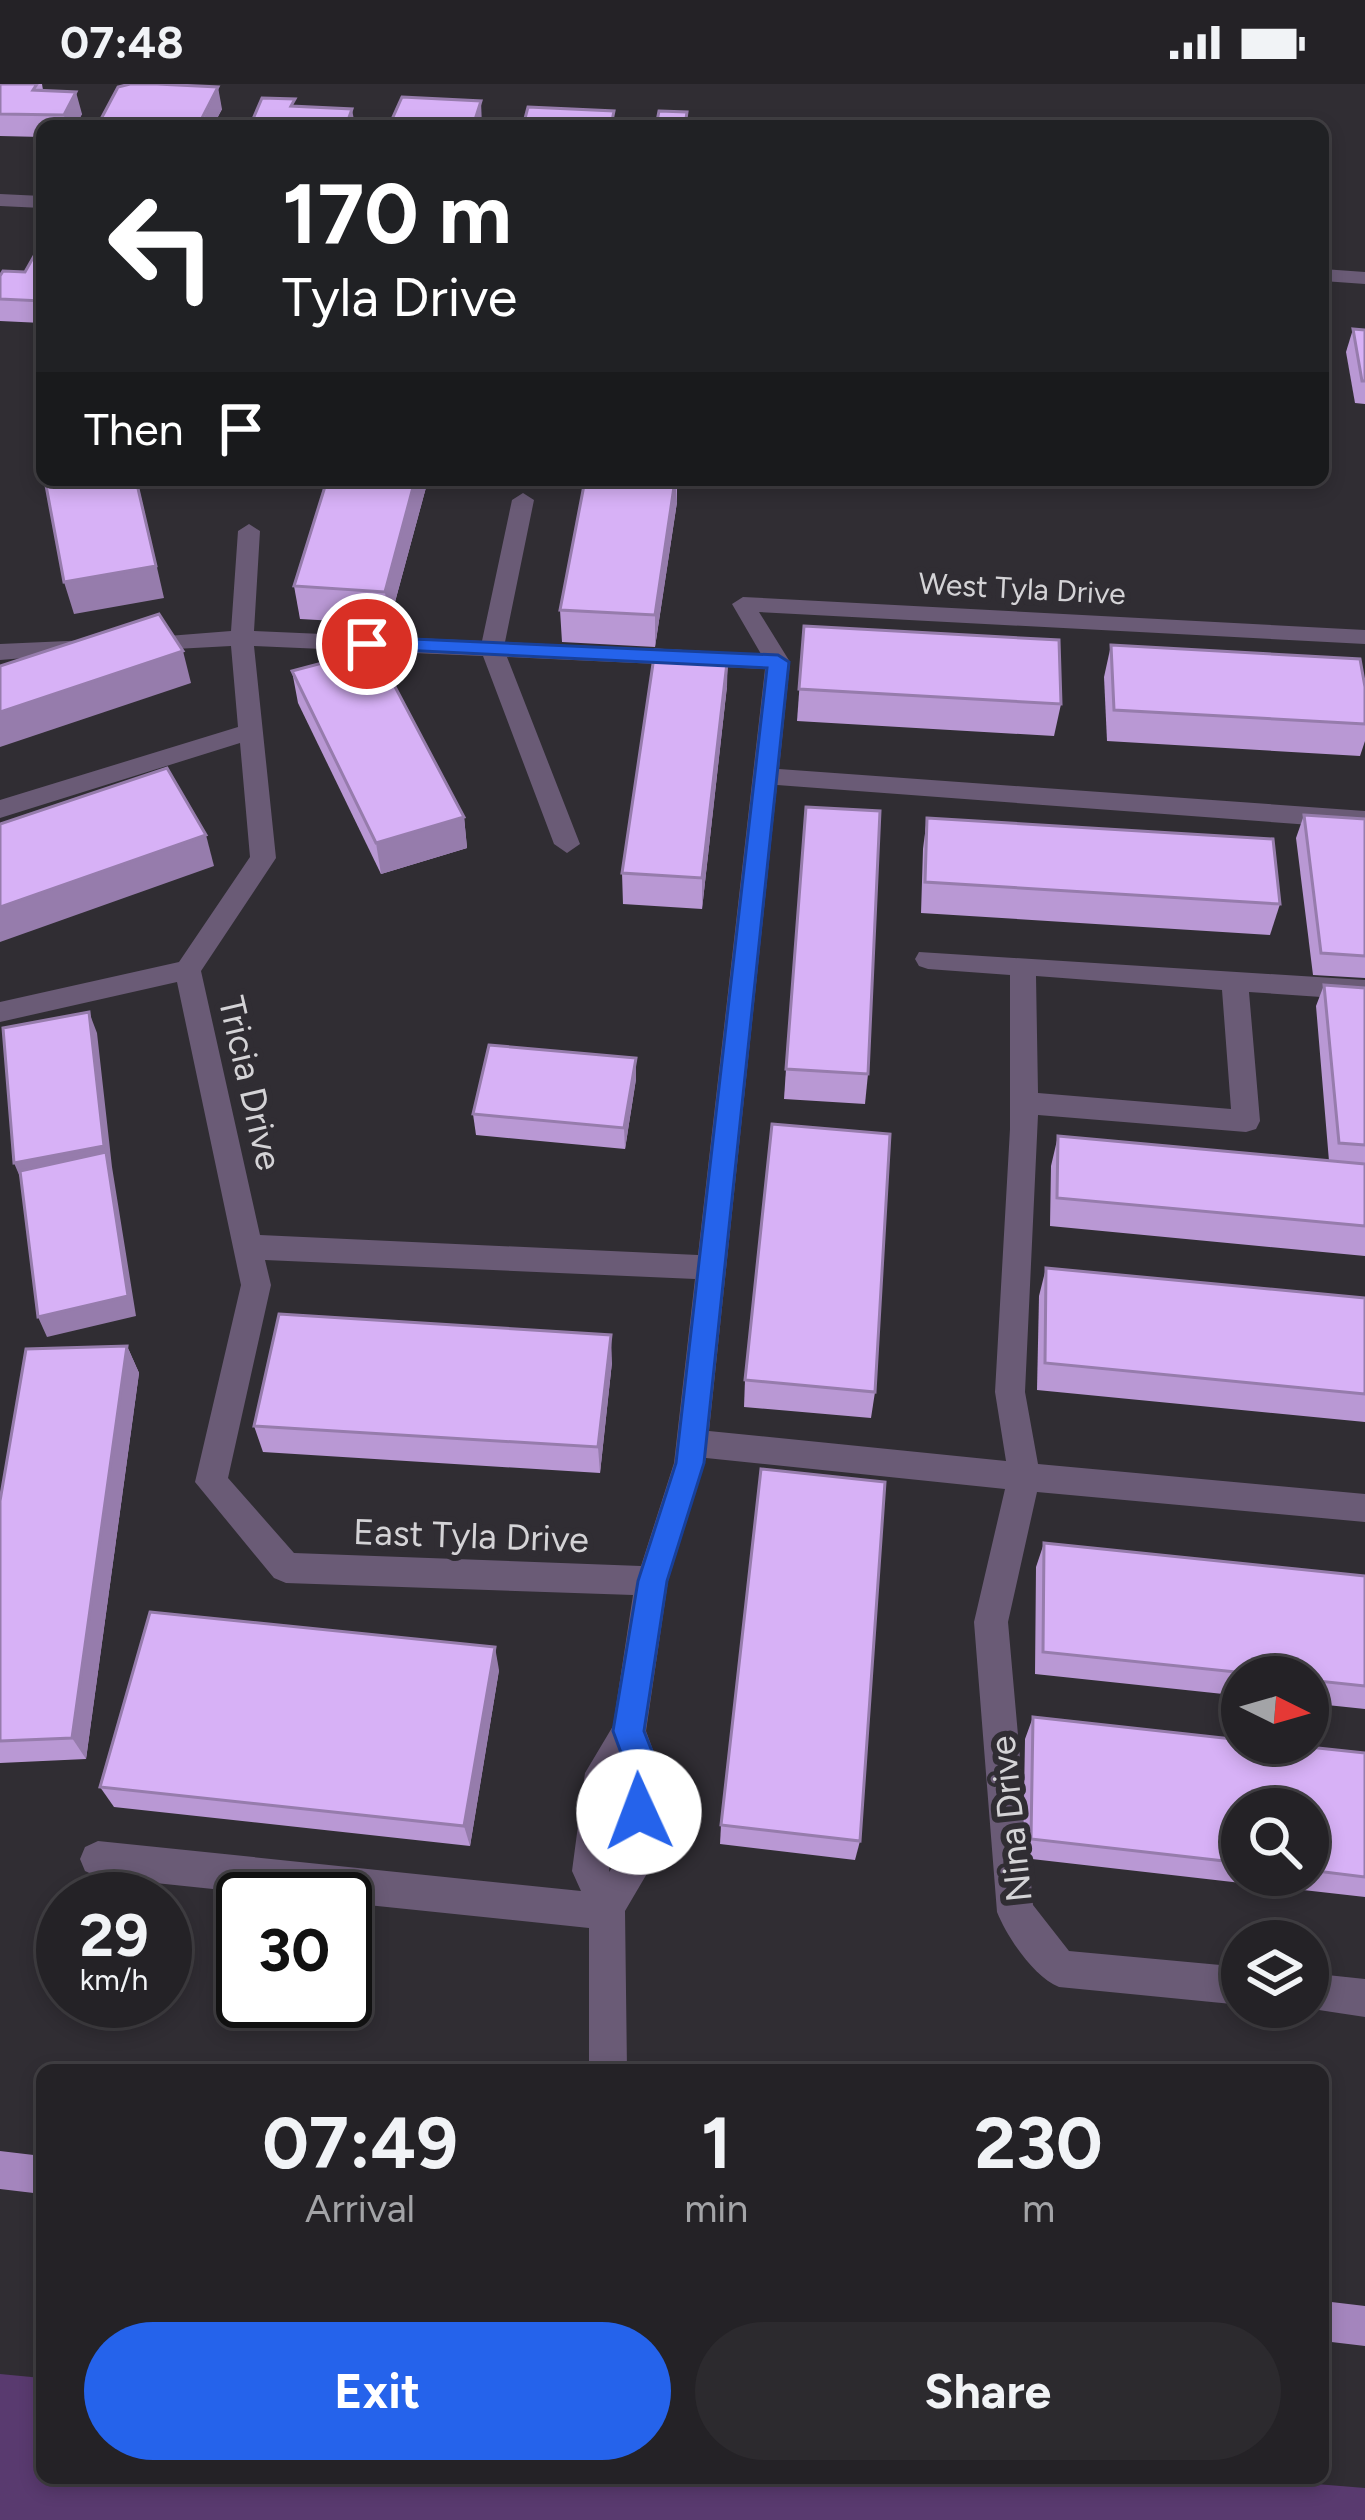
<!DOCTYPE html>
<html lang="en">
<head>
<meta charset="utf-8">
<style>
  :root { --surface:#242226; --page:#2c2a2e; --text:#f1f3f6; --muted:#a3a4a7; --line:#413f43; --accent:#2563eb }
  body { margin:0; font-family:Figtree,sans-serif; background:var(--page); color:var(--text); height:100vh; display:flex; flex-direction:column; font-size:45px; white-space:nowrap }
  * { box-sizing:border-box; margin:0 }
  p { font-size:39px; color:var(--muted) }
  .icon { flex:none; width:66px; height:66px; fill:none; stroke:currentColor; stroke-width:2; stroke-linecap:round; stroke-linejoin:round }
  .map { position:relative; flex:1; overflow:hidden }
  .side { position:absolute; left:36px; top:1980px; width:1293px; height:420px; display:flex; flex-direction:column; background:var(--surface); border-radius:18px; box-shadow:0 6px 18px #0003,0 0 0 3px var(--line) }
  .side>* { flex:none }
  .banner { position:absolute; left:36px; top:36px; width:1293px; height:366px; border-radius:18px; box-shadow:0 6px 18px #0003,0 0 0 3px var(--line); background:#202124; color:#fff; overflow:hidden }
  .needle { width:78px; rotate:95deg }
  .controls { position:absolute; left:1221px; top:1572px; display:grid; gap:24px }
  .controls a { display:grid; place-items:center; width:108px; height:108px; border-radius:50%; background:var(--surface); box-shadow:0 6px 18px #0003,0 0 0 3px var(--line); font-size:60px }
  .speed { position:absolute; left:36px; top:1788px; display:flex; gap:24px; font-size:60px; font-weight:700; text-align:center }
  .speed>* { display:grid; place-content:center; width:156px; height:156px; border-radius:50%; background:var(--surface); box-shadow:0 6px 18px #0003,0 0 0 3px var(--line); line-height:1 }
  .speed small { font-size:30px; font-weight:400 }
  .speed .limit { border:6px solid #111; border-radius:18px; background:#fff; color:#111 }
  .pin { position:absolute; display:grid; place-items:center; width:102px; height:102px; color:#fff; margin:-51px; border:6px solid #fff; border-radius:50%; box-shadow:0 3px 12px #0007 }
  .me { position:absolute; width:132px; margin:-66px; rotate:358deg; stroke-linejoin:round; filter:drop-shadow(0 0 9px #0008) }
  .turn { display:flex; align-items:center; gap:42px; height:252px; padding:0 48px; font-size:54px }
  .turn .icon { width:156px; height:156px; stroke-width:2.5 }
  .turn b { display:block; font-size:84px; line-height:102px }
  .then { display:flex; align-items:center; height:114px; padding:0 48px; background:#0003; gap:24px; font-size:45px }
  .eta { display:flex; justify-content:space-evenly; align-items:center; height:204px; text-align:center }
  .eta b { font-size:72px; font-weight:700; line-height:84px }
  .button { display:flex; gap:24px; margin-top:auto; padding:24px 48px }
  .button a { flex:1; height:138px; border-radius:72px; background:var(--accent); color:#fff; font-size:48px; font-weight:700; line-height:138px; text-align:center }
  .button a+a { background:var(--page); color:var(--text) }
  .status { display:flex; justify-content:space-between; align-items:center; height:84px; padding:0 60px; background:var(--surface); direction:ltr }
  .status svg { height:33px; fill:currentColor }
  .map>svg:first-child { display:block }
  .green { fill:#593a6f }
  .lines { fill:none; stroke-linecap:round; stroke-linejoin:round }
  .minor { fill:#6a5b76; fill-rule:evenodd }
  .major { fill:#a485bd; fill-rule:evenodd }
  .wall { fill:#b998d4; fill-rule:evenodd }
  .shaded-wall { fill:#967cac }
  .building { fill:#d7b1f6; stroke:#967cac; stroke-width:3 }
  .route { fill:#2563eb; stroke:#184099; stroke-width:3 }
  .labels { text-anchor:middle; stroke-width:12; stroke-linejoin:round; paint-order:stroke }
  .far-street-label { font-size:30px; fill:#d4d3d6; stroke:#302d33 }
  .street-label { font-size:36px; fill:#d4d3d6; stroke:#302d33 }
</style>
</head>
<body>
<div class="status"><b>07:48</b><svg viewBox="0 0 49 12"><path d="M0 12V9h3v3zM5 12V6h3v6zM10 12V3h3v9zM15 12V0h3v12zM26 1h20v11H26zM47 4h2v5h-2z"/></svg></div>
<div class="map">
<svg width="1365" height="2436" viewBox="0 0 1365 2436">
  <rect width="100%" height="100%" fill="#302d33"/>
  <path class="green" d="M0 2290 42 2294V2394H1242L1365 2404V2436H0Z"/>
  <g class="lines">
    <g class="minor">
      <path d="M0 110 42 112V124L0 122Z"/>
      <path d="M1323 185 1365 188V200L1323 197Z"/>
      <path d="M523 409 534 416 505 558 761 570 732 520 743 513 1365 546V560L759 528 790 578 779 685 1365 727V745L777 701 709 1347 1006 1377 995 1308 1010 1045V891L928 885 919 882 915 875 919 868 1365 896V916L1249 908 1260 1037 1256 1045 1246 1048 1038 1031 1025 1308 1038 1380 1365 1410V1438L1037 1408 1008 1538 1033 1821 1069 1867 1242 1883V1921L1059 1903C1034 1893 1007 1853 997 1828L974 1538 1005 1405 706 1374 668 1497 646 1647 660 1685 652 1781 625 1827 627 1986H589V1844L98 1793 85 1787 80 1775 85 1763 98 1757 581 1807 572 1787 585 1689 613 1642 633 1511 286 1499 274 1494 195 1398 241 1201 177 898 0 938V918L179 878 250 773 240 659 0 734V716L238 643 231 562 138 567 130 565V555L231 547 238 447 249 440 260 447 254 547 482 557 512 416ZM254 562 483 572 554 760 567 769 580 760 507 573 765 585 698 1171 260 1151 201 887 276 774ZM1036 892 1222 906 1231 1025 1038 1009ZM265 1176 695 1195 674 1379 641 1482 294 1469 228 1394 271 1201ZM625 1684 617 1776 609 1788 619 1694Z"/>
      <path d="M90 556 102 563 98 568 0 576V560Z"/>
      <path d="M1308 1889 1365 1895V1933L1299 1923H1308Z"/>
    </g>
    <g class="major">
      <path d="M0 2067 42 2072V2110L0 2105Z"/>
      <path d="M1323 2217 1365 2222V2262L1323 2257Z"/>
    </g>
  </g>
  <g class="wall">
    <path d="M0 0H42L43 6 82 30 75 42H42V53L0 52Z"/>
    <path d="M222 25 213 42H102L101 35Z"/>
    <path d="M42 173V239L0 237V192L25 188Z"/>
    <path d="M1353 245 1365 246V320L1355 319 1346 268Z"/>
    <path d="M327 396H428L389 540 300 535 294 502Z"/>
    <path d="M585 396H677V418L655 563 562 558 560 526Z"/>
    <path d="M804 542 1061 620 1054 652 797 637Z"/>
    <path d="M1111 561 1365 603V657L1360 672 1107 657 1104 593Z"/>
    <path d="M292 587 464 733 467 764 381 790 298 619Z"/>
    <path d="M727 602 702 825 623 820 622 789Z"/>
    <path d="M1304 731 1365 735V894L1313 891 1296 754Z"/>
    <path d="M927 734 1280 820 1270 851 921 829 923 765Z"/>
    <path d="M1324 901 1365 904V1172L1050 1142 1051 1082 1058 1052 1329 1077 1316 922Z"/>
    <path d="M786 985 868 990 865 1020 784 1015Z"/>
    <path d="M636 995 625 1065 476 1051 473 1030Z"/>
    <path d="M1046 1184 1365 1214V1338L1037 1306 1039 1212Z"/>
    <path d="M127 1262 139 1289 86 1675 0 1679V1417Z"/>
    <path d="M612 1278 600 1389 263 1368 254 1342Z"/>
    <path d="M745 1296 875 1308 871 1334 744 1323Z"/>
    <path d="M1044 1459 1365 1492V1625L1308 1619V1593H1242V1612L1035 1590 1036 1483Z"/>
    <path d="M499 1586 470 1762 114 1723 100 1703Z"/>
    <path d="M1033 1633 1365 1669V1813L1023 1774 1025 1655ZM1242 1725H1308V1791H1242Z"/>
    <path d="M721 1741 860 1757 855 1776 720 1760Z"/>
  </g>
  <g class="shaded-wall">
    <path d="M218 3 222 25 213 42H200Z"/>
    <path d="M76 8 82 30 75 42H66L64 31Z"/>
    <path d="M481 17 482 42H473Z"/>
    <path d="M352 25 355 42H346Z"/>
    <path d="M137 396 164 514 74 530 64 498Z"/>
    <path d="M415 396H428L389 540 385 508Z"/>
    <path d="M675 396 677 418 655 563V531Z"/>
    <path d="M183 567 191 599 0 663V628Z"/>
    <path d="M728 570 727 602 702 825V794Z"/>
    <path d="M464 733 467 764 381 790 376 759Z"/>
    <path d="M206 751 214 782 0 858V823Z"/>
    <path d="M89 928 97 949 112 1083 136 1232 47 1253 38 1233 23 1100 14 1079Z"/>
    <path d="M636 974V995L625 1065 624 1044Z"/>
    <path d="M611 1251 612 1278 600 1389 598 1363Z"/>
    <path d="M127 1262 139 1289 86 1675 72 1654Z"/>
    <path d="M495 1563 499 1586 470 1762 464 1742Z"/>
  </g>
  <g class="building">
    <path d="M0 0H37L33 6 76 8 64 31 0 30Z"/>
    <path d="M130 0H157L218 3 199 40H114L116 36 101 35 118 3Z"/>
    <path d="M402 13 481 17 473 42H389Z"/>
    <path d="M262 14 295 15 291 22 352 25 346 42H250Z"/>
    <path d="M528 23 614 27 611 42H523Z"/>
    <path d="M659 27 687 28 685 42H656Z"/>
    <path d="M34 172 42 173V217L0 215V192L3 187 25 188Z"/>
    <path d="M1353 245 1365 246V297H1362Z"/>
    <path d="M45 396H136L156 482 64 498Z"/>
    <path d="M327 396H415L385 508 294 502Z"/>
    <path d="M585 396H675L655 531 560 526Z"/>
    <path d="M159 530 183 567 0 628V582Z"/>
    <path d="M804 542 1059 556 1061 620 799 605Z"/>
    <path d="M1111 561 1360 575 1365 603V640L1114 626Z"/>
    <path d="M375 565 464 733 376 759 292 587Z"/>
    <path d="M655 566 728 570 702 794 622 789Z"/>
    <path d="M167 684 206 751 0 823V740Z"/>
    <path d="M806 723 880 727 868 990 786 985Z"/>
    <path d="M1304 731 1365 735V872L1321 869Z"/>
    <path d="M927 734 1273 755 1280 820 925 798Z"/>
    <path d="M1324 901 1365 904V1061L1339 1059Z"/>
    <path d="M89 928 104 1062 14 1079 3 944Z"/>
    <path d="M489 961 636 974 624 1044 473 1030Z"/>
    <path d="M772 1040 890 1050 875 1308 745 1296Z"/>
    <path d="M1058 1052 1365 1080V1142L1057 1114Z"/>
    <path d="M106 1068 128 1212 38 1233 20 1087Z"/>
    <path d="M1046 1184 1365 1214V1310L1045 1279Z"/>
    <path d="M279 1230 611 1251 598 1363 254 1342Z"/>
    <path d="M127 1262 72 1654 0 1657V1417L26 1265Z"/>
    <path d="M761 1385 885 1398 860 1757 721 1741Z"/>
    <path d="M1044 1459 1365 1492V1602L1308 1596V1593H1283L1043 1568Z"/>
    <path d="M150 1528 495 1563 464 1742 100 1703Z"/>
    <path d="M1033 1633 1242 1656V1659H1271L1365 1669V1793L1308 1786V1725H1242V1779L1031 1755Z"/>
  </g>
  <path class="route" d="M367 553 778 571 789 578 704 1379 667 1497 644 1647 659 1685 650 1739 639 1744 627 1739 623 1728 627 1685 613 1647 638 1497 676 1379 767 584 360 564 357 560Z"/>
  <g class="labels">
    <g class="far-street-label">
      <text transform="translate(1022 505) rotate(3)" y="10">West Tyla Drive</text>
    </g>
    <g class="street-label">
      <text transform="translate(251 999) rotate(77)" y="13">Tricia Drive</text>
      <text transform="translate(471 1451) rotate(2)" y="13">East Tyla Drive</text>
      <text transform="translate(1010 1735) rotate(-96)" y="13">Nina Drive</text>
    </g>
  </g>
</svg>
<div class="controls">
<a><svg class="needle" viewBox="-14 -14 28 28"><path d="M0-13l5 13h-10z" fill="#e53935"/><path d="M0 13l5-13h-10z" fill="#a3a4a7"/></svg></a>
<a><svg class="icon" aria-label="search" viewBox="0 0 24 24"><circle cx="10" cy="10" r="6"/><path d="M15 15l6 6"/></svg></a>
<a><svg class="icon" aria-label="layers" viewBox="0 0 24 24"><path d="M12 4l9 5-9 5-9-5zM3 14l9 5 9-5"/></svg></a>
</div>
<div class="speed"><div>29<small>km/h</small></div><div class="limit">30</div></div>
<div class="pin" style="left:367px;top:560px;background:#d93025"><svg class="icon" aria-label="arrive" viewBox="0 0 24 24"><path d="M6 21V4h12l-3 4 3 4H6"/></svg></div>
<svg class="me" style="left:639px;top:1728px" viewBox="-20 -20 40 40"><circle r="19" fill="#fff"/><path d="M0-13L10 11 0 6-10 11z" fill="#2563eb"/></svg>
<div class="banner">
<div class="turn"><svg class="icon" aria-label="left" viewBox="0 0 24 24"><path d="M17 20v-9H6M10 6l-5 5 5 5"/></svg><div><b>170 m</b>Tyla Drive</div></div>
<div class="then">Then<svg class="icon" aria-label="arrive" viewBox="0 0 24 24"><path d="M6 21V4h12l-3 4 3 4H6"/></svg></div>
</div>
<section class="side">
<div class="eta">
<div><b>07:49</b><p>Arrival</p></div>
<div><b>1</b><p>min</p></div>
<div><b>230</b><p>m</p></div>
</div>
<div class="button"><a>Exit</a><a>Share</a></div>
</section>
</div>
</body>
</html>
